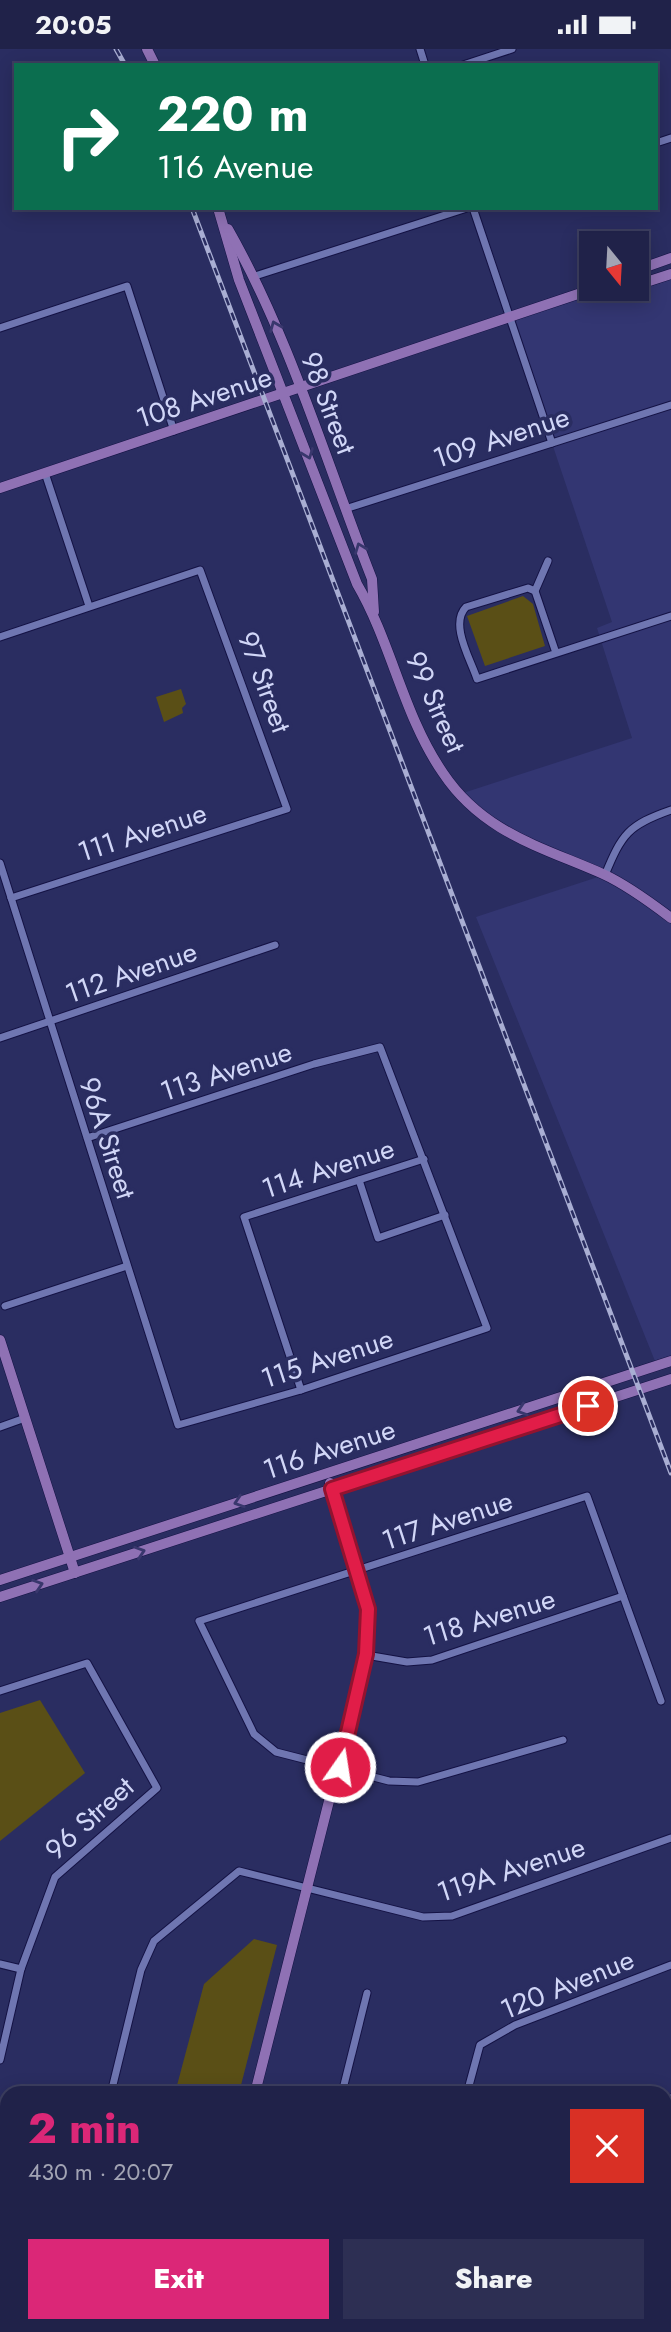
<!DOCTYPE html>
<html lang="en">
<head>
<meta charset="utf-8">
<style>
  :root { --surface:#202249; --page:#2d2f53; --text:#f1f3f6; --muted:#a2a4b4; --line:#3d3f61; --accent:#db2777 }
  body { margin:0; font-family:Jost,sans-serif; background:var(--page); color:var(--text); height:100vh; display:flex; flex-direction:column; font-size:26px; white-space:nowrap }
  * { box-sizing:border-box; margin:0 }
  p { font-size:23px; color:var(--muted) }
  .icon { flex:none; width:38px; height:38px; fill:none; stroke:currentColor; stroke-width:2; stroke-linecap:round; stroke-linejoin:round }
  .map { position:relative; flex:1; overflow:hidden }
  .details { position:absolute; left:0px; top:2037px; width:672px; height:247px; display:flex; flex-direction:column; background:var(--surface); border-radius:21px 21px 0 0; box-shadow:0 4px 18px #0003,0 0 0 2px var(--line) }
  .details>* { flex:none }
  .guide { position:absolute; left:14px; top:14px; width:644px; height:147px; border-radius:0px; box-shadow:0 4px 18px #0003,0 0 0 2px var(--line); background:#0b6e4f; color:#fff; overflow:hidden }
  .needle { width:46px; rotate:162deg }
  .tools { position:absolute; left:579px; top:182px; display:grid; gap:14px }
  .tools a { display:grid; place-items:center; width:70px; height:70px; border-radius:0px; background:var(--surface); box-shadow:0 4px 18px #0003,0 0 0 2px var(--line); font-size:35px }
  .pin { position:absolute; display:grid; place-items:center; width:60px; height:60px; color:#fff; margin:-30px; border:4px solid #fff; border-radius:50%; box-shadow:0 2px 7px #0007 }
  .me { position:absolute; width:77px; margin:-38px; rotate:13deg; stroke-linejoin:round; filter:drop-shadow(0 0 5px #0008) }
  .turn { display:flex; align-items:center; gap:24px; height:147px; padding:0 28px; font-size:32px }
  .turn .icon { width:91px; height:91px; stroke-width:2.5 }
  .turn b { display:block; font-size:49px; line-height:60px }
  .round { display:grid; place-items:center; flex:none; width:74px; height:74px; border-radius:0px; background:var(--page) }
  .headline { display:flex; align-items:center; justify-content:space-between; height:119px; padding:0 28px }
  h1 { font-size:42px; font-weight:800; line-height:52px; color:var(--accent) }
  .primary-button { display:flex; gap:14px; margin-top:auto; padding:14px 28px }
  .primary-button a { flex:1; height:80px; border-radius:0px; background:var(--accent); color:#fff; font-size:28px; font-weight:800; line-height:80px; text-align:center }
  .primary-button a+a { background:var(--page); color:var(--text) }
  .status { display:flex; justify-content:space-between; align-items:center; height:49px; padding:0 35px; background:var(--surface); direction:ltr }
  .status svg { height:19px; fill:currentColor }
  .map>svg:first-child { display:block }
  .built { fill:#333672 }
  .green { fill:#5a4f16 }
  .lines { fill:none; stroke-linecap:round; stroke-linejoin:round }
  .street-casing { stroke:#141244; stroke-width:9 }
  .secondary-casing { stroke:#141244; stroke-width:11 }
  .street { stroke:#6f76b1; stroke-width:7 }
  .secondary { stroke:#8f71b4; stroke-width:10 }
  .rail-casing { stroke:#a9aed3; stroke-width:5 }
  .rail { stroke:#2a2d61; stroke-width:2.5; stroke-dasharray:8; stroke-linecap:butt }
  .oneway { stroke:#39376d }
  .route-casing { stroke:#92132f; stroke-width:18 }
  .route { stroke:#e11d48; stroke-width:12 }
  .labels { text-anchor:middle; stroke-width:7; stroke-linejoin:round; paint-order:stroke }
  .street-label { font-size:28px; fill:#d1d6f7; stroke:#2a2d61 }
</style>
</head>
<body>
<div class="status"><b>20:05</b><svg viewBox="0 0 49 12"><path d="M0 12V9h3v3zM5 12V6h3v6zM10 12V3h3v9zM15 12V0h3v12zM26 1h20v11H26zM47 4h2v5h-2z"/></svg></div>
<div class="map">
<svg width="671" height="2283" viewBox="0 0 671 2283">
  <rect width="100%" height="100%" fill="#2a2d61"/>
  <path class="built" d="M671 225V1312L657 1317 476 868 604 826 525 794 460 745 632 689 597 579 612 573 510 269 582 246 637 240Z"/>
  <g class="green">
    <path d="M523 547 533 555 545 597 485 617 467 567Z"/>
    <path d="M181 640 186 655 182 659 183 664 164 673 156 648Z"/>
    <path d="M40 1651 85 1724 0 1792V1664Z"/>
    <path d="M254 1890 277 1896 239 2044H175L204 1935Z"/>
  </g>
  <g class="lines">
    <g class="street-casing">
      <g id="street">
        <path d="M420 0 425 16"/>
        <path d="M463 16 512 0"/>
        <path d="M656 94 671 89"/>
        <path d="M473 159 552 394"/>
        <path d="M255 227 467 159"/>
        <path d="M0 279 127 237 174 382"/>
        <path d="M45 424 89 557"/>
        <path d="M345 460 671 356"/>
        <path d="M535 542 548 512"/>
        <path d="M0 588 200 521 287 760 11 849"/>
        <path d="M556 604 535 542 528 539 466 558C449 575 471 611 477 630L671 567"/>
        <path d="M0 814 178 1376 301 1341 487 1279 380 998 314 1015 87 1089"/>
        <path d="M605 826C622 785 628 776 671 761"/>
        <path d="M0 989 275 896"/>
        <path d="M359 1131 378 1189 445 1166"/>
        <path d="M5 1257 127 1217"/>
        <path d="M301 1341 244 1168 424 1110"/>
        <path d="M0 1378 25 1369"/>
        <path d="M366 1606 407 1613 432 1611 623 1547"/>
        <path d="M0 1642 87 1614 157 1739 55 1828 21 1920 0 2011"/>
        <path d="M563 1691 418 1733 389 1732 276 1703 254 1685 199 1572 587 1447 661 1652"/>
        <path d="M0 1915 21 1920"/>
        <path d="M111 2044 141 1921 154 1892 239 1822 423 1868 452 1867 671 1789"/>
        <path d="M342 2044 367 1944"/>
        <path d="M467 2044 480 1996 515 1976 671 1916"/>
        <path d="M665 2052 671 2049"/>
        <path d="M665 2258 671 2234"/>
        <path d="M665 2273 668 2283"/>
        <path d="M407 2277 409 2283"/>
        <path d="M537 2277 539 2283"/>
        <path d="M57 2283 58 2277"/>
      </g>
    </g>
    <g class="secondary-casing">
      <g id="secondary">
        <path d="M147 0 155 16"/>
        <path d="M218 159 239 231 357 535C392 595 403 666 443 724 483 784 542 798 603 825 627 836 650 853 671 869"/>
        <path d="M228 180C290 289 326 413 372 530L374 563"/>
        <path d="M637 221 671 209"/>
        <path d="M637 236 671 225"/>
        <path d="M586 246 627 240"/>
        <path d="M0 439 593 240"/>
        <path d="M0 1291 75 1524"/>
        <path d="M0 1531 671 1312"/>
        <path d="M0 1548 671 1330"/>
        <path d="M255 2044 366 1606 368 1560 330 1434"/>
        <path d="M0 2162 7 2164"/>
        <path d="M202 2283V2277"/>
      </g>
    </g>
    <use href="#street" class="street"/>
    <use href="#secondary" class="secondary"/>
    <g class="rail-casing">
      <g id="rail">
        <path d="M116 0 125 16"/>
        <path d="M192 159 671 1424"/>
      </g>
    </g>
    <use href="#rail" class="rail"/>
  </g>
  <defs><path id="oneway-chevron" d="M-2-3.5L2.5 0L-2 3.5" fill="none" stroke-width="1.6" stroke-linecap="round" stroke-linejoin="round" transform="scale(1.75)"/></defs>
  <g class="oneway">
    <use href="#oneway-chevron" transform="translate(275 277) rotate(-112)"/>
    <use href="#oneway-chevron" transform="translate(308 405) rotate(69)"/>
    <use href="#oneway-chevron" transform="translate(360 499) rotate(-111)"/>
    <use href="#oneway-chevron" transform="translate(522 1361) rotate(162)"/>
    <use href="#oneway-chevron" transform="translate(239 1453) rotate(162)"/>
    <use href="#oneway-chevron" transform="translate(140 1503) rotate(-18)"/>
    <use href="#oneway-chevron" transform="translate(38 1536) rotate(-18)"/>
  </g>
  <g class="lines">
    <g class="route-casing">
      <path id="route" d="M340 1718 366 1605 368 1560 332 1440 588 1357"/>
    </g>
    <use href="#route" class="route"/>
  </g>
  <g class="labels">
    <g class="street-label">
      <text transform="translate(204 348) rotate(-18)" y="10">108 Avenue</text>
      <text transform="translate(329 354) rotate(69)" y="10">98 Street</text>
      <text transform="translate(501 388) rotate(-18)" y="10">109 Avenue</text>
      <text transform="translate(265 633) rotate(70)" y="10">97 Street</text>
      <text transform="translate(436 653) rotate(66)" y="10">99 Street</text>
      <text transform="translate(142 783) rotate(-18)" y="10">111 Avenue</text>
      <text transform="translate(131 923) rotate(-19)" y="10">112 Avenue</text>
      <text transform="translate(226 1022) rotate(-18)" y="10">113 Avenue</text>
      <text transform="translate(108 1089) rotate(72)" y="10">96A Street</text>
      <text transform="translate(328 1119) rotate(-18)" y="10">114 Avenue</text>
      <text transform="translate(327 1309) rotate(-18)" y="10">115 Avenue</text>
      <text transform="translate(329 1400) rotate(-18)" y="10">116 Avenue</text>
      <text transform="translate(447 1471) rotate(-18)" y="10">117 Avenue</text>
      <text transform="translate(489 1568) rotate(-17)" y="10">118 Avenue</text>
      <text transform="translate(89 1769) rotate(-42)" y="10">96 Street</text>
      <text transform="translate(511 1820) rotate(-18)" y="10">119A Avenue</text>
      <text transform="translate(567 1935) rotate(-22)" y="10">120 Avenue</text>
    </g>
  </g>
</svg>
<div class="tools">
<a><svg class="needle" viewBox="-14 -14 28 28"><path d="M0-13l5 13h-10z" fill="#e53935"/><path d="M0 13l5-13h-10z" fill="#a2a4b4"/></svg></a>
</div>
<div class="pin" style="left:588px;top:1357px;background:#d93025"><svg class="icon" aria-label="arrive" viewBox="0 0 24 24"><path d="M6 21V4h12l-3 4 3 4H6"/></svg></div>
<svg class="me" style="left:340px;top:1718px" viewBox="-20 -20 40 40"><circle r="17" fill="#e11d48" stroke="#fff" stroke-width="3"/><path d="M0-11L8 9 0 5-8 9z" fill="#fff"/></svg>
<div class="guide">
<div class="turn"><svg class="icon" aria-label="right" viewBox="0 0 24 24"><path d="M7 20v-9h11M14 6l5 5-5 5"/></svg><div><b>220 m</b>116 Avenue</div></div>
</div>
<section class="details">
<div class="headline"><div><h1>2 min</h1><p>430 m · 20:07</p></div><a class="round" style="background:#d93025;color:#fff"><svg class="icon" aria-label="close" viewBox="0 0 24 24"><path d="M6 6l12 12M18 6L6 18"/></svg></a></div>
<div class="primary-button"><a>Exit</a><a>Share</a></div>
</section>
</div>
</body>
</html>
